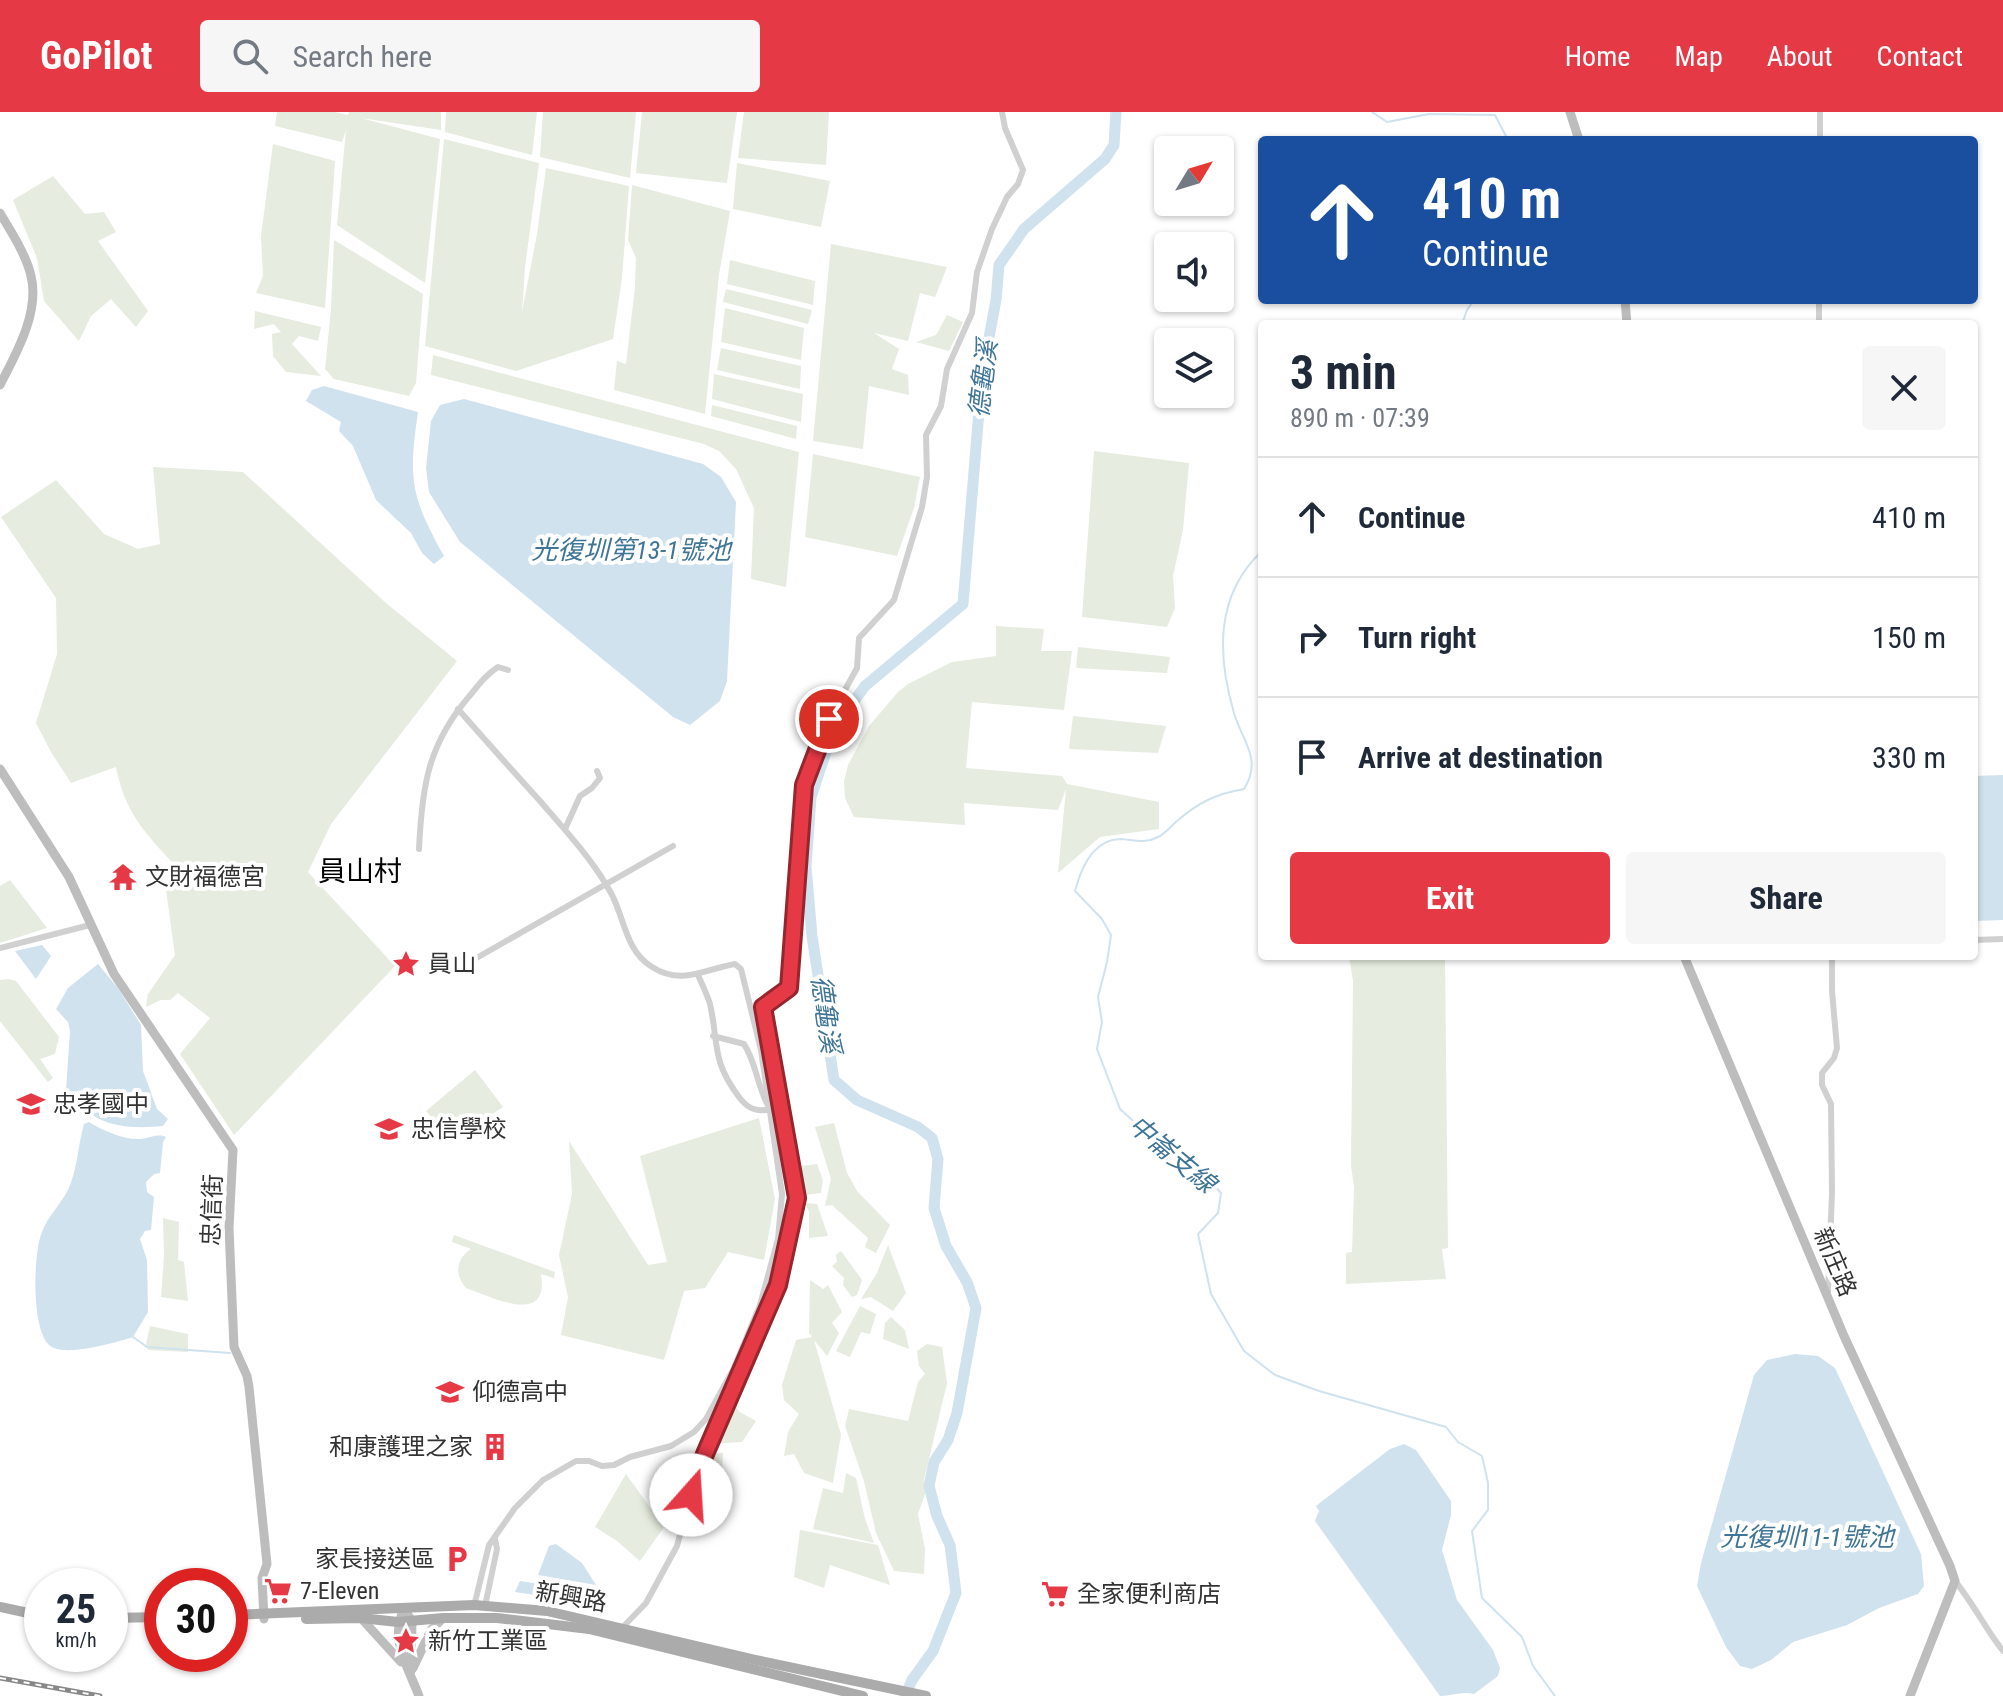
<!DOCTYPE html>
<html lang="en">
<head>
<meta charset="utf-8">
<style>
  :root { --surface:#fff; --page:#f6f6f7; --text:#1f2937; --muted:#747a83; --line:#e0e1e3; --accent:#e63946 }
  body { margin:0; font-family:"Roboto Condensed","Noto Sans TC",sans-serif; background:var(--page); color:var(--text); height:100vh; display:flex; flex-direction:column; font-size:30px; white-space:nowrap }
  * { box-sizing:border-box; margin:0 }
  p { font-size:26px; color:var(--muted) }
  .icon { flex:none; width:44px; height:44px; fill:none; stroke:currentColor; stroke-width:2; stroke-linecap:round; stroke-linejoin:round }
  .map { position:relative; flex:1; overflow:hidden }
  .side { position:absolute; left:1258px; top:208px; width:720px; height:640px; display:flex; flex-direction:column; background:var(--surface); border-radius:8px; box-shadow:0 2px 6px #0004 }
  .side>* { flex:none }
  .banner { position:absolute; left:1258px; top:24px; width:720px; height:168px; border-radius:8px; box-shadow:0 2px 6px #0004; background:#1a4fa0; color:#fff; overflow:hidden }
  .needle { width:52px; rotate:52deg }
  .fabs { position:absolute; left:1154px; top:24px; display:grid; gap:16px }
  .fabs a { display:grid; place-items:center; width:80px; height:80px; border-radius:8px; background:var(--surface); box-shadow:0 2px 6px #0004; font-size:40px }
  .speed { position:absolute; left:24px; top:1456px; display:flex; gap:16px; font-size:40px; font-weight:700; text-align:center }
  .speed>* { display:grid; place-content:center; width:104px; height:104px; border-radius:50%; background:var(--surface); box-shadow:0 2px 6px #0004; line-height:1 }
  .speed small { font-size:20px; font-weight:400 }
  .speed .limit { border:12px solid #d22; background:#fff; color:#111 }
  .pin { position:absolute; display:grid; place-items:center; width:68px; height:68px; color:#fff; margin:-34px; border:4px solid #fff; border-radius:50%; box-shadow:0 2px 8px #0007 }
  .me { position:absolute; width:88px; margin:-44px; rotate:19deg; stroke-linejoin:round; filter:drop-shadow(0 0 6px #0008) }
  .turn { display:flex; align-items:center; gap:28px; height:168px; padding:0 32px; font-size:36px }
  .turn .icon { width:104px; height:104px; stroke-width:2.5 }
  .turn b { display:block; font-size:56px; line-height:68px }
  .round { display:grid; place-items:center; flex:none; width:84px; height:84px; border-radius:8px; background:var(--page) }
  .head { display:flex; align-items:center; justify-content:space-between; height:136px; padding:0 32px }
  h1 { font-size:48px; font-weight:700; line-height:60px }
  .primary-button { display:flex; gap:16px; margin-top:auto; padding:16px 32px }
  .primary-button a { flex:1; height:92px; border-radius:8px; background:var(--accent); color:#fff; font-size:32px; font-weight:700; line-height:92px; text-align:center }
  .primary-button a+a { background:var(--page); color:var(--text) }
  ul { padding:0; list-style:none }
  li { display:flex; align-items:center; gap:24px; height:120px; padding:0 32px; border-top:2px solid var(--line) }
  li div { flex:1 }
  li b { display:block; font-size:30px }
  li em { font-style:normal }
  header { display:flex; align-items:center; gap:48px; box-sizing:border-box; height:112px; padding:0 40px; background:var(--accent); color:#fff }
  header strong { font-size:38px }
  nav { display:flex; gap:44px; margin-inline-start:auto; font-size:28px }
  .search { width:560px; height:72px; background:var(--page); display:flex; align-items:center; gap:20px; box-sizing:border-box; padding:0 28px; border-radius:8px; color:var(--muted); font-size:30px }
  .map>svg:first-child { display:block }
  .green { fill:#e6ecdf }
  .water { fill:#cfe2ee }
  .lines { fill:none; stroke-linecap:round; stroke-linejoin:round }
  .stream { stroke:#cfe2ee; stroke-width:2 }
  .river { stroke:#cfe2ee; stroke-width:11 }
  .street { stroke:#d0d0d0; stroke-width:6 }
  .secondary { stroke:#bdbdbd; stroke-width:9 }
  .primary { stroke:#ababab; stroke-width:10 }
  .rail-casing { stroke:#888; stroke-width:5 }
  .rail { stroke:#fff; stroke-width:2; stroke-dasharray:6; stroke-linecap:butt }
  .route-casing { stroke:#96252e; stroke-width:20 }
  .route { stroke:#e63946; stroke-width:14 }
  .labels { text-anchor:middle; stroke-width:8; stroke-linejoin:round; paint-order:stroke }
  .poi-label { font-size:24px; fill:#333; stroke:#fff; text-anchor:start }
  .street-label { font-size:24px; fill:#333; stroke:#fff }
  .water-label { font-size:26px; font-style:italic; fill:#3f7597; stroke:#fff }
  .quarter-label { font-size:28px; fill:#000; stroke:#fff }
</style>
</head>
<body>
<header>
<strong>GoPilot</strong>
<div class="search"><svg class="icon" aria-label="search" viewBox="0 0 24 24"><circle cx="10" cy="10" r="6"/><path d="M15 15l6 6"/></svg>Search here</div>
<nav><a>Home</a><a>Map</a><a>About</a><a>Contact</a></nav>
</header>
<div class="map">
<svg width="2003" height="1584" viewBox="0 0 2003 1584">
  <rect width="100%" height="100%" fill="#fff"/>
  <g class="green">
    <path d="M277 0H335L348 3 349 0H441V18L361 6 440 27 425 171 337 113 346 18 342 30 275 14Z"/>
    <path d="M446 0H537L532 43 445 20Z"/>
    <path d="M543 0H636L630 66 540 45Z"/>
    <path d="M642 0H737L727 71 636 61Z"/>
    <path d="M744 0H829L826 53 738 46Z"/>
    <path d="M444 27 539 51 525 155 522 200 537 122 546 56 629 74 622 166 613 227 516 259 425 234Z"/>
    <path d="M273 32 335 49 325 196 256 181 263 164 261 124Z"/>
    <path d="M737 51 830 69 821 115 733 97Z"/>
    <path d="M53 64 85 102 104 100 116 120 98 129 148 199 136 215 111 187 91 204 79 229 44 189 37 146 13 88Z"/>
    <path d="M632 73 730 99 719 163 705 302 614 278 617 249 626 252 635 175 636 146 628 128Z"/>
    <path d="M334 128 423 182 416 271 409 284 334 267 325 257 331 197Z"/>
    <path d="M831 132 947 155 935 185 920 181 908 229 874 221 899 237 892 257 908 263 909 283 869 274 863 337 813 329Z"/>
    <path d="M730 148 815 169 813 193 727 172Z"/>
    <path d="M726 177 812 198 808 212 723 190Z"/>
    <path d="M725 196 804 216 801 248 721 230Z"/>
    <path d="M255 199 321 215 318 229 299 224 292 232 321 264 286 260 273 244 272 222 281 220 274 212 254 217Z"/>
    <path d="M947 203 963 210 949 239 916 230 936 223Z"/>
    <path d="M721 236 801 254 800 277 717 258Z"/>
    <path d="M433 243 799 340 786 475 751 467 754 396 736 357 719 339 704 332 431 263Z"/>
    <path d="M714 262 803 282 801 310 712 287Z"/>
    <path d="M712 293 797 314 796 327 711 304Z"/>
    <path d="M1094 339 1189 351 1183 418 1173 464 1175 496 1167 515 1082 505Z"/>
    <path d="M813 342 920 365 914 396 897 444 805 425Z"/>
    <path d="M153 355 243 360 386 491 457 549 331 712 308 760 395 854 234 1023 180 942 210 906 178 881 170 888H161L146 895 148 882 175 843 165 771 180 759C147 722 126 705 116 655L71 671 51 640 36 611 57 542 56 486 1 405 56 368 104 422 138 437 160 432Z"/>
    <path d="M996 514 1044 517 1041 539H1072L1064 598 972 590 966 656 1062 664 1067 672 1159 690V717L1100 725 1058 761 1066 677 1058 698 964 691 965 713 854 705 845 686 844 669 848 653 869 614 898 580 908 572 952 550 996 544Z"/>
    <path d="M1078 535 1170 545 1167 561 1076 556Z"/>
    <path d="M1073 604 1166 614 1158 641 1069 637Z"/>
    <path d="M10 768 47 816 0 831V774Z"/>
    <path d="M1349 844H1445L1448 1136 1442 1137 1446 1167 1346 1172V1141L1352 1140 1354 1075 1351 1054 1353 869Z"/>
    <path d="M9 867 16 869 59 925 55 942 40 947 53 966 48 970 0 909V868Z"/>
    <path d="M475 958 503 995 452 1029 426 999Z"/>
    <path d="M759 1006 775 1087 764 1148 728 1140 705 1176 684 1179 664 1248 561 1223 568 1185 559 1143 572 1082 569 1029 648 1153 667 1150 640 1044Z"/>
    <path d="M834 1011 847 1061 857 1079 890 1113 876 1141 865 1135 868 1126 832 1093 825 1094 831 1067 815 1015Z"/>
    <path d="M817 1052 823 1068 821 1081 805 1083 801 1054Z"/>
    <path d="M805 1091 817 1092 828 1124 809 1126V1100Z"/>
    <path d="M163 1106 179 1110 178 1148 184 1150 188 1189 161 1185 164 1144Z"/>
    <path d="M454 1123 555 1160 554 1166 541 1162C550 1215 492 1185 466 1176 454 1163 456 1147 471 1137L452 1130Z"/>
    <path d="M888 1133 906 1181 893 1199 871 1185 861 1187 877 1161Z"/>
    <path d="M841 1139 862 1168 857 1183 852 1185 843 1173 844 1166 832 1154 837 1150 836 1143Z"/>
    <path d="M810 1168 823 1177 828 1173 842 1200 832 1211 839 1221 827 1244 814 1228 841 1323 833 1371 804 1361 794 1342 784 1344 788 1320 799 1302 784 1288 782 1273 796 1228 812 1225 809 1221Z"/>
    <path d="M860 1194 876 1202 870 1222 861 1220 850 1245 836 1239Z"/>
    <path d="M891 1205 905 1218 909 1237 883 1227 885 1211Z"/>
    <path d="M150 1214 188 1222V1240L148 1238 146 1232Z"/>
    <path d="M927 1232 942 1235 947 1271 924 1368 925 1382 918 1402 925 1437 924 1462 894 1459 876 1421 864 1369 845 1314 849 1297 908 1309 918 1270 925 1262 919 1254 917 1239Z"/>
    <path d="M729 1287 740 1300 756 1309 742 1330 709 1332Z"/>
    <path d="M723 1341 721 1380 693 1376 705 1342Z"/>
    <path d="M846 1361 856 1366 865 1407 874 1431 813 1417 823 1376 843 1381Z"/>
    <path d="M626 1362 664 1415 640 1449 617 1429 595 1415Z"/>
    <path d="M800 1418 878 1433 890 1473 830 1453 824 1476 794 1465Z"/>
  </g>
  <g class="water">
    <path d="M324 274 418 300C408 368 411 385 444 444L434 452 422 441 411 421 376 388 353 334 339 319 341 310 306 289 312 278Z"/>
    <path d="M464 287 703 352 721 365 736 390 727 569 720 589 690 613 673 605 460 430 429 380 426 356 431 309 440 293Z"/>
    <path d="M2003 663V808L1974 809V664Z"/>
    <path d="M42 833 51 844 36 867 15 839Z"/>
    <path d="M98 852 118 876 141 913 143 959 157 997 168 1007 163 1014C121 1018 92 1013 66 978L70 919 68 910 56 897 68 876Z"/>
    <path d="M89 1010C102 1018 124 1028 140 1027 150 1026 157 1021 166 1025L163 1030 160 1061 154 1062 146 1070 147 1080 154 1085 151 1118 145 1119 140 1127 147 1148 148 1200 133 1225C114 1231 72 1243 54 1236 30 1227 33 1141 42 1120 48 1104 60 1093 68 1078 77 1059 78 1033 84 1012Z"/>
    <path d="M1795 1242 1818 1244 1835 1256 1921 1442 1924 1474 1918 1482 1879 1496 1847 1513 1793 1530 1771 1548 1752 1557 1740 1554 1726 1535 1697 1474 1701 1451 1754 1263 1767 1248Z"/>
    <path d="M1404 1332 1416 1338 1451 1389V1403L1442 1438 1457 1488 1493 1538 1500 1556 1498 1564 1474 1582C1462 1579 1452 1584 1440 1584L1315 1409 1319 1399 1316 1394 1321 1390 1390 1337Z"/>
    <path d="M556 1432 582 1451 596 1473 538 1463 549 1434Z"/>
    <path d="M520 1469 601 1482 599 1492 515 1480Z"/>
  </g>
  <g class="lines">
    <g class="stream">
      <path d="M1372 0 1387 10 1429 2 1495 3 1508 28"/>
      <path d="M1462 212 1467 198 1474 188"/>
      <path d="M1262 439C1215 483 1217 543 1234 601 1242 629 1263 647 1244 677 1216 682 1199 690 1177 709 1171 714 1165 722 1158 725 1145 732 1135 728 1121 727 1093 727 1081 756 1075 779L1102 807 1111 823 1107 850 1098 885 1102 910 1097 937 1120 997 1192 1063 1212 1071 1221 1081 1218 1101 1198 1122 1211 1182 1244 1239 1275 1263 1319 1279 1446 1315 1458 1330 1482 1344 1488 1371V1398L1472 1419 1482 1486 1522 1525 1533 1554 1555 1584"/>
      <path d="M133 1225 147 1235 230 1241"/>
    </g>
    <path class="river" d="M905 1584 912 1568 933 1539 956 1481 950 1433 937 1404 929 1374 934 1350 948 1328 957 1301 976 1196 967 1170 946 1134 934 1096 938 1047 932 1026 918 1015 857 988 834 968 812 824 806 755 811 685 826 640 840 608 865 574 963 492 982 263 996 188 999 153 1024 117 1105 47 1114 33 1116 0"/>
    <g class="street">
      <path d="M1820 28V0"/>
      <path d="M1819 188V212"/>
      <path d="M458 597C485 628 512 658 540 689 565 718 593 748 611 781 625 807 625 838 652 855 682 874 705 857 735 852L741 857 761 938 782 1082 778 1127 760 1193 734 1256 706 1307 694 1320 671 1334 630 1345 614 1353 602 1354 589 1349H576L543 1368 515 1396 489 1433 474 1494"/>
      <path d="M565 717 580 684 592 676 600 666 597 659"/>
      <path d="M419 737C422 673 428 631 472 581 480 571 487 562 498 555L508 558"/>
      <path d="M1974 828 2003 827"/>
      <path d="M0 836 90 813"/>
      <path d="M473 848 673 734"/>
      <path d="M698 863C702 872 707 882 710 892 719 932 711 948 739 985 747 996 756 1001 770 997 757 976 757 952 744 932L713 924"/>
      <path d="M1828 1182 1832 1081 1831 992 1822 973V961L1834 946 1837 936 1832 879V844"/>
      <path d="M1955 1469C1973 1491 1985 1516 2003 1539"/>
      <path d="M485 1494 497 1437 495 1427"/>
      <path d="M622 1516 646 1491 677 1434 693 1376 705 1342 767 1202 786 1141 797 1086 763 895 789 876 804 673 829 607 857 556 859 526 894 488 922 395 927 365 926 323 941 294 947 257 972 201 977 160 992 117 1007 85 1018 72 1023 58 1005 16 1002 0"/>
    </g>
    <g class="secondary">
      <path d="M1570 0 1579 28"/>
      <path d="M0 101C11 120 26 142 31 164 40 200 16 242 0 273"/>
      <path d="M1625 188 1627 212"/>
      <path d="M0 657 69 765 114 862 233 1038 229 1116 234 1235 247 1264 249 1275 267 1452 262 1466 264 1507"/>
      <path d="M1684 844 1844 1224 1950 1454 1955 1469 1910 1584"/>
      <path d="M404 1497C389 1527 408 1555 419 1584"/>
      <path d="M404 1497 412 1509 411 1559"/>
      <path d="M361 1506 401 1550"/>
      <path d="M413 1556 431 1518 443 1506"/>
    </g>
    <g class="primary">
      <path d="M0 1495 42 1504"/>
      <path d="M230 1503 474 1493 547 1499 756 1548 926 1584"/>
      <path d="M110 1506 162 1505"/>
      <path d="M306 1507 361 1506 398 1510 443 1506H497L589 1517 863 1584"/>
    </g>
    <g class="rail-casing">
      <path id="rail" d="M0 1566 100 1584"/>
    </g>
    <use href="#rail" class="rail"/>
  </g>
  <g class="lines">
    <g class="route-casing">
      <path id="route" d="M691 1383 705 1342 778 1173 797 1086 763 895 789 876 804 673 829 607"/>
    </g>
    <use href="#route" class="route"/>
  </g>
  <defs>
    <g id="temple-bare" transform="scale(2.16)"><path d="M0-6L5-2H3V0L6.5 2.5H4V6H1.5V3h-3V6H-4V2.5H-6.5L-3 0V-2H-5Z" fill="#e63946" stroke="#fff" stroke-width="2.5" paint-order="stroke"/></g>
    <g id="sight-bare" transform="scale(2.16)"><path d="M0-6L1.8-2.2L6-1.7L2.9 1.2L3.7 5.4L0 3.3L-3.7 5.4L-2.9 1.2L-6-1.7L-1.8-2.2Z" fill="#e63946" stroke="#fff" stroke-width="2.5" paint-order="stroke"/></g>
    <g id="school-bare" transform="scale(2.16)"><path d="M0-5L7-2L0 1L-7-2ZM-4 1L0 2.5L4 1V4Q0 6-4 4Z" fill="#e63946" stroke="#fff" stroke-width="2.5" paint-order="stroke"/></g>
    <g id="building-bare" transform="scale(2.16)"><path d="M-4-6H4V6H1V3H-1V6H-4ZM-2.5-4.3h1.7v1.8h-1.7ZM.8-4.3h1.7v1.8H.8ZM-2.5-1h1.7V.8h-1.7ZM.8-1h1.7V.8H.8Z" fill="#e63946" stroke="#fff" stroke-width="2.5" paint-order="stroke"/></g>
    <g id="parking-bare" transform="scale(2.16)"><path d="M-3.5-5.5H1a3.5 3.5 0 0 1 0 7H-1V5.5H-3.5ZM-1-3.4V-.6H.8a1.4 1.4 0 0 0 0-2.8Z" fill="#e63946" stroke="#fff" stroke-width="2.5" paint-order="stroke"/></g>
    <g id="supermarket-bare" transform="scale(2.16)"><path d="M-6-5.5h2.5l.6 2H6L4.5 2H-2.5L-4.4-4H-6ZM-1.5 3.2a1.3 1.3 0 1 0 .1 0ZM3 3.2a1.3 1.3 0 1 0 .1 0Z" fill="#e63946" stroke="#fff" stroke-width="2.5" paint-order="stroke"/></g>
  </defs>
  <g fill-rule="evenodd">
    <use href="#temple-bare" x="123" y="765"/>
    <use href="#sight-bare" x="406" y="852"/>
    <use href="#school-bare" x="31" y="992"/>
    <use href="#school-bare" x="389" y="1017"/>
    <use href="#school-bare" x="450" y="1280"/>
    <use href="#building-bare" x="495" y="1335"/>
    <use href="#parking-bare" x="457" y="1447"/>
    <use href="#supermarket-bare" x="278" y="1479"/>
    <use href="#supermarket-bare" x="1055" y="1482"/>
    <use href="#sight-bare" x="406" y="1529"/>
  </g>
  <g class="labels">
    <g class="poi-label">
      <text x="145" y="773">文財福德宮</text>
      <text x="428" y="860">員山</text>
      <text x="53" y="1000">忠孝國中</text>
      <text x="411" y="1025">忠信學校</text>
      <text x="472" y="1288">仰德高中</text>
      <text x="473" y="1343" text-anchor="end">和康護理之家</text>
      <text x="435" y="1455" text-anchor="end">家長接送區</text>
      <text x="300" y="1487">7-Eleven</text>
      <text x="1077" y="1490">全家便利商店</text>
      <text x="428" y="1537">新竹工業區</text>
    </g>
    <g class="street-label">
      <text transform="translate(212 1098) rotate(-88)" y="8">忠信街</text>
      <text transform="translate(1835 1150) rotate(67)" y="8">新庄路</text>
      <text transform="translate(571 1485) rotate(10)" y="8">新興路</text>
    </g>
    <g class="water-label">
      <text transform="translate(983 267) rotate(-83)" y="9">德龜溪</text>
      <text x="631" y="447">光復圳第13-1號池</text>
      <text transform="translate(826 902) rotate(82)" y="9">德龜溪</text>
      <text transform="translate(1172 1042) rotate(40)" y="9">中崙支線</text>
      <text x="1807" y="1434">光復圳11-1號池</text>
    </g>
    <g class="quarter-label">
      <text x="360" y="769">員山村</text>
    </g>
  </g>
</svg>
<div class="fabs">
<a><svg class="needle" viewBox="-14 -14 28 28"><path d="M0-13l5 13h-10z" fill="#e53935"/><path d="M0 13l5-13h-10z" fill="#747a83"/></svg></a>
<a><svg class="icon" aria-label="sound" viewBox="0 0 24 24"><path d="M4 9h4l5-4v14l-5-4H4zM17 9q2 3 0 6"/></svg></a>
<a><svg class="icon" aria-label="layers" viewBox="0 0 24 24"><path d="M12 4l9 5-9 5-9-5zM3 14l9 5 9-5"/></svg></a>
</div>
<div class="speed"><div>25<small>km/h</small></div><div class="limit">30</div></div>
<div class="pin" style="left:829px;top:607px;background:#d93025"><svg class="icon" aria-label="arrive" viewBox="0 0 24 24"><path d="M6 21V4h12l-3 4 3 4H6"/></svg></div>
<svg class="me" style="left:691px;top:1383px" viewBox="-20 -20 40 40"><circle r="19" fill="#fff"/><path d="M0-13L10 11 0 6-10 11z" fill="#e63946"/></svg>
<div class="banner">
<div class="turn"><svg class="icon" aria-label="ahead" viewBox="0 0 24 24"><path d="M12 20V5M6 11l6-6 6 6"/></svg><div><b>410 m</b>Continue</div></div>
</div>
<section class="side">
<div class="head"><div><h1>3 min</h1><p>890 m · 07:39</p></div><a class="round"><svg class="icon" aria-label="close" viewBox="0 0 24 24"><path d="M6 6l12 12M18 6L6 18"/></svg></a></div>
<ul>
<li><svg class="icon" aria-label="ahead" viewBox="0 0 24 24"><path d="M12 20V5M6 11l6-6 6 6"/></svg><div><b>Continue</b></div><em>410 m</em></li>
<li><svg class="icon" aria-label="right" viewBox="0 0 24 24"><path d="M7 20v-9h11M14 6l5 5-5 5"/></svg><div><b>Turn right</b></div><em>150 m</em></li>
<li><svg class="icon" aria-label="arrive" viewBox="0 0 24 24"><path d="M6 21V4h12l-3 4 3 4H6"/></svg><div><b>Arrive at destination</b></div><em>330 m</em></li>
</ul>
<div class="primary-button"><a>Exit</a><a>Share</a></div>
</section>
</div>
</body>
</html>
